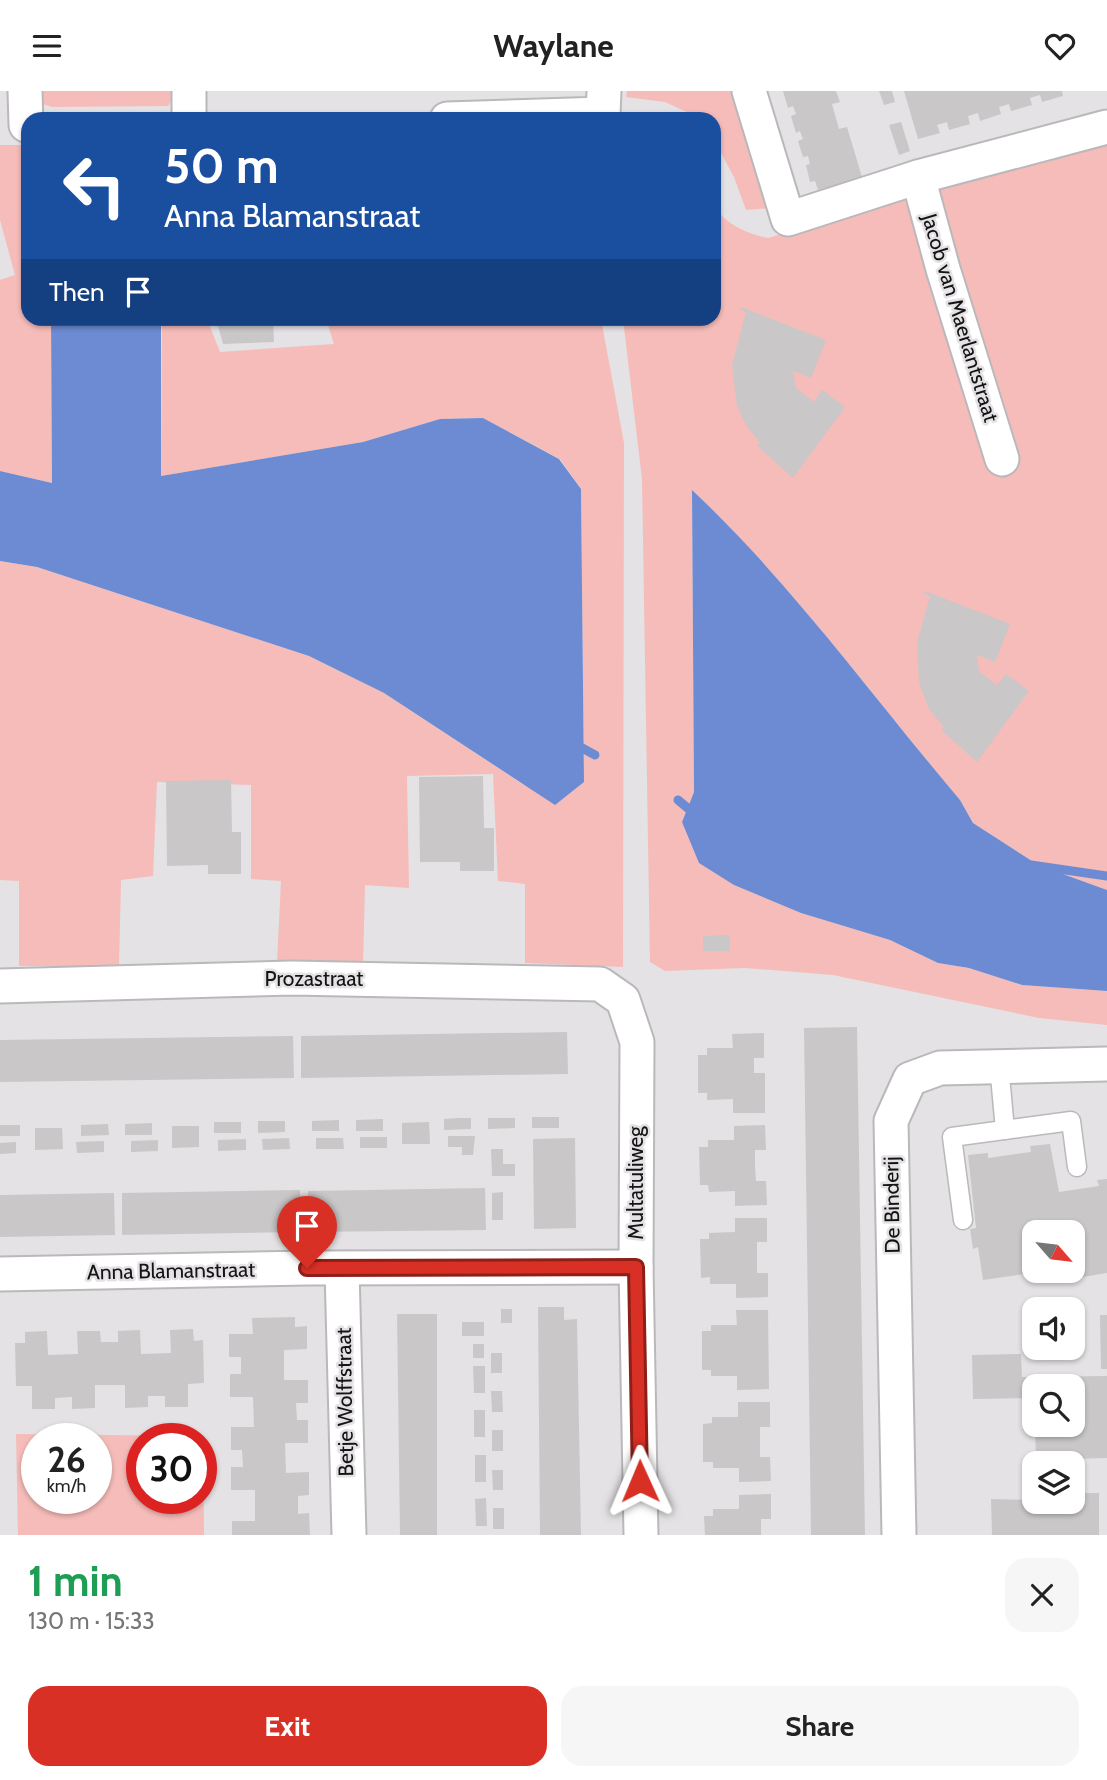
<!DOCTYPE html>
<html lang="en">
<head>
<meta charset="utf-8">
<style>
  :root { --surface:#fff; --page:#f6f6f6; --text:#222; --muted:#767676; --accent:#d93025 }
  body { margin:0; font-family:Cabin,sans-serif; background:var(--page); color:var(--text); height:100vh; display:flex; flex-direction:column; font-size:26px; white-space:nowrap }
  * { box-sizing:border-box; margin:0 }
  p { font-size:23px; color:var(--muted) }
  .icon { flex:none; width:38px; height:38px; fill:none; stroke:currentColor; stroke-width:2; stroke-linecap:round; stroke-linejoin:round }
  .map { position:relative; height:1444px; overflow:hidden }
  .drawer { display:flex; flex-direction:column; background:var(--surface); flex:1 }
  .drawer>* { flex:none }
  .hud { position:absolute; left:21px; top:21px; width:700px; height:214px; border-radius:21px; box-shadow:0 2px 5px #0004; background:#1a4fa0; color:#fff; overflow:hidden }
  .needle { width:46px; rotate:118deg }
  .buttons { position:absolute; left:1022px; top:1129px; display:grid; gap:14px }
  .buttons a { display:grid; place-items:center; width:63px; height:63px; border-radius:14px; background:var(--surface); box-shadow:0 2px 5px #0004; font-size:35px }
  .speed { position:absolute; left:21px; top:1332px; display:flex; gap:14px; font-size:35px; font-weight:700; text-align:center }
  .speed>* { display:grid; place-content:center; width:91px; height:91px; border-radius:50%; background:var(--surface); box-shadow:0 2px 5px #0004; line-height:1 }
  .speed small { font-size:18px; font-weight:400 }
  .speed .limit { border:10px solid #d22; background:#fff; color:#111 }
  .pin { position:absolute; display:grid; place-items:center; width:60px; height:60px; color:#fff; margin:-72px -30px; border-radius:50% 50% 50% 0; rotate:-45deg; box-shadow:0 0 7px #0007 }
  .pin .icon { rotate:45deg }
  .me { position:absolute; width:77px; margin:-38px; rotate:359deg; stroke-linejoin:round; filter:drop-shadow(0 0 5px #0008) }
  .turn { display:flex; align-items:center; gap:24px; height:147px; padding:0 28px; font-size:32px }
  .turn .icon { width:91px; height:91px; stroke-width:2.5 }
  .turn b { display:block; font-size:49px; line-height:60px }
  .then { display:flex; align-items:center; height:66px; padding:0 28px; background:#0003; gap:14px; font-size:26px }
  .round { display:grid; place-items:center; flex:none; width:74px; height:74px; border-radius:21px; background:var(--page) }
  .headline { display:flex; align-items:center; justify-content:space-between; height:119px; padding:0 28px }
  h1 { font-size:42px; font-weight:700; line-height:52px; color:#1e9e55 }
  .cta { display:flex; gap:14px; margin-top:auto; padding:14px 28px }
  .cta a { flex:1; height:80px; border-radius:21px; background:var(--accent); color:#fff; font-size:28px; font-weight:700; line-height:80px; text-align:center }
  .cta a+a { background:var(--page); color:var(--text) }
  header { display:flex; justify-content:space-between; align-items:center; height:91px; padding:0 28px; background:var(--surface); font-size:32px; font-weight:700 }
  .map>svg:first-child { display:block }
  .green { fill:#f6bcb9; fill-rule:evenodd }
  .water { fill:#6c8bd2 }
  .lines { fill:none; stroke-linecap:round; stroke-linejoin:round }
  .stream { stroke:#6c8bd2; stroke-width:9 }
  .building { fill:#cac7c8 }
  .service-casing { stroke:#bab8bb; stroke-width:21 }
  .minor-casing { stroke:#bab8bb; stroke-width:37 }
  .service { stroke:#fff; stroke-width:18 }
  .minor { stroke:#fff; stroke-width:33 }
  .route-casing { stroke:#8d1f18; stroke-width:18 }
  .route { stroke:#d93025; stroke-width:12 }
  .labels { text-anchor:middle; stroke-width:5; stroke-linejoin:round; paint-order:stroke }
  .street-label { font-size:21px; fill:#151415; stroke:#e4e2e4 }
</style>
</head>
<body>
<header><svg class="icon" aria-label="menu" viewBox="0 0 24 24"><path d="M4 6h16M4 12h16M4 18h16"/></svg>Waylane<svg class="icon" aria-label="heart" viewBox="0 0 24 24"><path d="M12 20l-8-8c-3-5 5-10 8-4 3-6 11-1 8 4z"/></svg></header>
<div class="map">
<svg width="1107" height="1444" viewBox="0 0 1107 1444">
  <rect width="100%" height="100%" fill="#e4e2e4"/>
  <g class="green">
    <path d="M37 0H177L168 15 52 16 43 13Z"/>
    <path d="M627 0H733L772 117 746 119 734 86 714 49V28H702L665 11 626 6Z"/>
    <path d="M1107 44V799L1038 774 973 732 960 709C872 605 792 493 692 400L694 701 682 731 734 794 801 822 890 849 938 872 969 877 1022 894 1107 900V934L1039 927 833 884 745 877 665 880 650 871 642 388 623 228H714V114C724 133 748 143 768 147Z"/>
    <path d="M0 54H28V228H51L52 392 0 380V189L15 184 0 129Z"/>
    <path d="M162 228H207L220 261 334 253 326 228H601L624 352 623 876 525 872V793L498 790 493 683 407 685 409 797 365 794 363 873 277 872 281 790 251 788V694L157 691 153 785 121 789 119 875H19V790L0 789V470L37 476 309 565 384 602 524 694 584 691 581 398 560 368 483 327 440 328 363 351 161 385Z"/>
    <path d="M16 1343 203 1345 204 1444H18ZM37 1348H96V1407H37ZM142 1348H201V1407H142Z"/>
  </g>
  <g class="water">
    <path d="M51 228H161V385L363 351 440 328 483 327 559 368 581 398 584 691 555 714 384 602 309 565 37 476 0 470V380L52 392Z"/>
    <path d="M692 399C791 492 872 605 960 709L973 732 1038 774 1107 799V900L1022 894 969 877 938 872 890 849 801 822 734 794 699 772 682 731 694 701Z"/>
  </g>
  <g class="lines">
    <g class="stream">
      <path d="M573 652 595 664"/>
      <path d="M678 709 696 724"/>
      <path d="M1031 774 1107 785"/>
    </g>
  </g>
  <g class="building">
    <path d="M783 0H836L840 11 832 13 839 38 847 36 862 86 818 99 815 90 810 91 806 74 810 73 808 65 803 66 798 50 803 48 800 40 796 42 791 25 796 23 793 15 788 17Z"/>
    <path d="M879 0H892L895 11 884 14Z"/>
    <path d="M904 0H1062L1063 5 1042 11 1040 4 1030 7 1032 14 1011 20 1009 13 999 16 1001 23 980 30 978 22 968 25 970 33 949 39 947 31 937 34 940 42 918 48Z"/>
    <path d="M901 31 910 60 899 64 889 34Z"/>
    <path d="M741 216 826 249 811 287 793 280 796 297 814 311 822 299 845 316 793 387 757 355 760 352 746 334 737 315 732 274 746 221 740 219Z"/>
    <path d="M216 228H281V230H273L274 251 223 253Z"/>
    <path d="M925 500 1010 533 995 571 977 564 978 574 980 581 997 594 1006 583 1029 600 977 671 941 639 944 636 929 618 919 592 917 552 930 505 924 503Z"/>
    <path d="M483 685 484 737H494V780H460V771H420L419 686Z"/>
    <path d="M231 689 232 741H241V783H208V774L167 775 166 690Z"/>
    <path d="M730 844V860H703V845Z"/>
    <path d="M857 936 865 1444H811L804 937Z"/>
    <path d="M567 941 568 983 301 987V945Z"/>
    <path d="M764 942V967H754V982H765V1022H733V1008L707 1009V1002H698V964H707V957H733L732 943Z"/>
    <path d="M293 945 294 987 0 991V949Z"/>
    <rect x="532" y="1026" width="27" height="11"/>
    <path d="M458 1027H471V1038L444 1039V1028Z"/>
    <path d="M488 1027H515V1037L488 1038Z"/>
    <path d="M383 1028V1040H356V1029Z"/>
    <path d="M339 1029V1040H312V1030Z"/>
    <path d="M258 1030H285V1041L258 1042Z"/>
    <rect x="214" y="1031" width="27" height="11"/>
    <path d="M429 1031 430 1053H402V1032Z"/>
    <path d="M152 1032V1044H125V1033Z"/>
    <path d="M108 1033 109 1044 81 1045V1034Z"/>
    <rect x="0" y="1034" width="20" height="11"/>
    <path d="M765 1034 766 1059H755V1075L756 1090H766L767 1114 735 1115V1100L709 1101 708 1094H700L699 1056H708V1049H734V1035Z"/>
    <path d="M172 1035H199V1056L172 1057Z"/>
    <path d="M35 1037H62L63 1058 35 1059Z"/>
    <path d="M448 1045H475L473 1064H462V1056H448Z"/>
    <rect x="360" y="1046" width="27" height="11"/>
    <path d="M289 1047 290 1058 263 1059 262 1048Z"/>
    <path d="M316 1047H343L344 1058H316Z"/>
    <path d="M575 1047 576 1137 534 1138 533 1048Z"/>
    <path d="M246 1048V1059L218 1060V1049Z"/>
    <path d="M158 1049V1060L131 1061V1050Z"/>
    <path d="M104 1050V1061L77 1062 76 1051Z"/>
    <path d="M16 1051V1062L0 1063V1052Z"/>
    <path d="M1050 1053 1059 1101 1099 1095 1097 1089 1107 1088V1182L1070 1188 1073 1141H1034V1180L1040 1181 983 1189 978 1156 973 1158 970 1138 976 1137 968 1064 988 1062V1067L1031 1061 1030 1055Z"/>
    <path d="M491 1058H503V1073H515V1085H492Z"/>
    <path d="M485 1097 486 1139 308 1141V1100Z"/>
    <path d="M300 1099V1141L122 1144V1102Z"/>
    <path d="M503 1101V1129H492V1102Z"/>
    <path d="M114 1102 115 1144 0 1146V1104Z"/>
    <path d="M735 1127H767V1151H757V1182H768V1206L736 1207V1193H710V1186L701 1187 700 1148H709V1142L735 1141Z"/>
    <path d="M538 1216H564V1229L577 1228 581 1444H540Z"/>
    <rect x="501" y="1218" width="11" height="14"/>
    <path d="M736 1219H768L769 1298 737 1299V1285H711V1279H702V1240H711V1234H737Z"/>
    <path d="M397 1223H437V1444H400Z"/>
    <path d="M1100 1224H1107V1278H1101Z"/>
    <path d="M295 1226V1236L307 1235V1258L284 1259V1289H308V1312H296L297 1329H308V1352H285L286 1382 309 1381V1404L298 1405V1423L309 1422 310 1444H232V1430H255V1399H231V1376H243L242 1359H231V1336H254L253 1306H230V1283H241V1266H229V1243H253L252 1227Z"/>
    <rect x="462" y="1231" width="22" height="14"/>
    <path d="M193 1238 194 1250 203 1249 204 1292 188 1293V1316H165V1305H148V1316L125 1317V1294H95V1317L72 1318V1306L55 1307V1318H32V1295H16L15 1252H25V1241L47 1240 48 1264 78 1263 77 1240H100L101 1251H118V1240L140 1239 141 1263 171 1262 170 1239Z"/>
    <rect x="473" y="1253" width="11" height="14"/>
    <rect x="491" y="1262" width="11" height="20"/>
    <path d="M1021 1263 1022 1286 1107 1285V1367L1036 1369 1035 1334H1073V1295H1034V1307L973 1308 972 1264Z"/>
    <path d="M473 1275H485V1302H474Z"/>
    <path d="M491 1300H502L503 1321H492Z"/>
    <path d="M738 1311H770V1336H760V1366H770L771 1390 739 1391V1377H713V1371H703V1333L712 1332V1326H738Z"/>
    <rect x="474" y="1319" width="11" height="27"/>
    <rect x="492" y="1339" width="11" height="21"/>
    <rect x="475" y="1364" width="11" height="27"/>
    <path d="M492 1379H503V1399H493Z"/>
    <path d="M1073 1402H1099V1444H992L991 1408 1073 1410Z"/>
    <path d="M771 1403V1428H761V1444H705L704 1425H713V1418H739V1404Z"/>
    <path d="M486 1407 487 1435H476L475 1408Z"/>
    <rect x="493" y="1417" width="11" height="21"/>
  </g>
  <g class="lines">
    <g class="service-casing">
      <g id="service">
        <path d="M999 974 1005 1039"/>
        <path d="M963 1129 952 1046 1071 1030 1077 1076"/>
      </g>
    </g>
    <g class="minor-casing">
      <g id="minor">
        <path d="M25 0 26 34"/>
        <path d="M189 0V28"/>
        <path d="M749 0 788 128 918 86 1107 36"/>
        <path d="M447 28 603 23 604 0"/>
        <path d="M918 86 943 178 1002 368"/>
        <path d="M0 895 292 887 600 893 623 909 637 951 636 1176 641 1444"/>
        <path d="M342 1179 349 1444"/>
        <path d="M0 1183 307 1177 636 1176"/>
        <path d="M899 1444 891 1030 910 988 940 977 1107 973"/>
      </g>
    </g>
    <use href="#service" class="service"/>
    <use href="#minor" class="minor"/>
  </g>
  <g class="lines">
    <g class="route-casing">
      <path id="route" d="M307 1177 636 1176 640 1390"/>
    </g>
    <use href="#route" class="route"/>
  </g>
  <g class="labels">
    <g class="street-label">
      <text transform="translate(960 227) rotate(73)" y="7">Jacob van Maerlantstraat</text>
      <text x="314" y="895">Prozastraat</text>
      <text transform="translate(636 1092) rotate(-90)" y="7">Multatuliweg</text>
      <text transform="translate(892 1114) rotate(-91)" y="7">De Binderij</text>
      <text transform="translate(171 1180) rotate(-1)" y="7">Anna Blamanstraat</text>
      <text transform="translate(345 1311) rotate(-91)" y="7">Betje Wolffstraat</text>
    </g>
  </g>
</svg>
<div class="buttons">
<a><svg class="needle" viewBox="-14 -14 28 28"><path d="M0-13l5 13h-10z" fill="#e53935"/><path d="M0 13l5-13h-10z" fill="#767676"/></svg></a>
<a><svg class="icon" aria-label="sound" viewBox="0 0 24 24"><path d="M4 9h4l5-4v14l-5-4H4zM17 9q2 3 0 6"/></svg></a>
<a><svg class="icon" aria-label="search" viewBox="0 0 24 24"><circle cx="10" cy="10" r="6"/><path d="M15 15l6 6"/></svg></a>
<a><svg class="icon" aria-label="layers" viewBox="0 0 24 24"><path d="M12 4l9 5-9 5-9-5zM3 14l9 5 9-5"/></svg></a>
</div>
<div class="speed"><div>26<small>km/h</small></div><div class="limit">30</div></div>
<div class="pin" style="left:307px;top:1177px;background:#d93025"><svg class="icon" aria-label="arrive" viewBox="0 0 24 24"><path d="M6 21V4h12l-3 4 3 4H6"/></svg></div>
<svg class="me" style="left:640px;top:1390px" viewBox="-20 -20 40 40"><path d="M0-17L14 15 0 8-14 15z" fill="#d93025" stroke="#fff" stroke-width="4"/></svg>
<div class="hud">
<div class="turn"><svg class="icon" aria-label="left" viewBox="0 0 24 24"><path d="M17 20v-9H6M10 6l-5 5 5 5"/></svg><div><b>50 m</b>Anna Blamanstraat</div></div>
<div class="then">Then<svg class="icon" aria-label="arrive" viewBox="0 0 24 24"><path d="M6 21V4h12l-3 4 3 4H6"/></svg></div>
</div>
</div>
<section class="drawer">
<div class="headline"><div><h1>1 min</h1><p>130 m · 15:33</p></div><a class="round"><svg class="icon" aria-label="close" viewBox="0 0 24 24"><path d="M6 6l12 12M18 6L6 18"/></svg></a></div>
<div class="cta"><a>Exit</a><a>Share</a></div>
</section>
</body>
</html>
